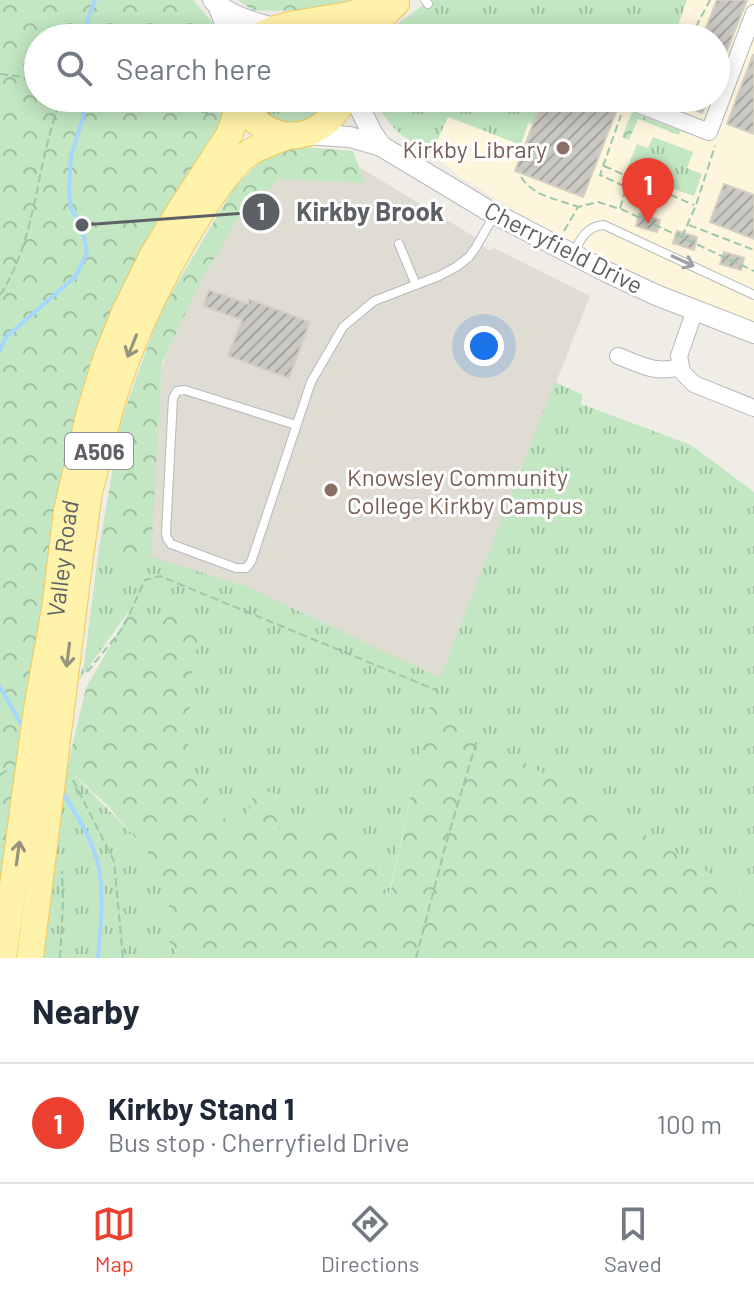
<!DOCTYPE html>
<html lang="en">
<head>
<meta charset="utf-8">
<style>
  body { margin:0; font-family:Barlow,sans-serif; background:#f6f6f7; color:#1f2937 }
  .you { position:absolute; left:484px; top:346px; width:28px; height:28px; margin:-20px; border:6px solid #fff; border-radius:50%; background:#1a73e8; box-shadow:0 0 0 12px #1a73e833 }
  .badge { display:grid; place-items:center; width:52px; height:52px; border-radius:50%; background:#eb4030; color:#fff; font-size:26px; font-weight:700 }
  .pin { position:absolute; translate:-50% -66px; filter:drop-shadow(0 2px 4px #0008) }
  .pin::after { content:''; position:absolute; top:42px; width:28px; height:24px; background:inherit; clip-path:polygon(0 0,100% 0,50% 100%) }
  .list { margin:0; padding:0; list-style:none }
  h2 { display:flex; justify-content:space-between; align-items:center; height:104px; margin:0; padding:0 32px; font-size:34px }
  h2 small { font-size:26px; font-weight:400; color:#747a83 }
  .list li { display:grid; grid-template-columns:52px 1fr auto; gap:24px; align-items:center; box-sizing:border-box; height:120px; padding:0 32px; border-top:2px solid #e0e1e3 }
  .list b { display:block; font-size:30px; white-space:nowrap }
  .list p { margin:0; font-size:26px; white-space:nowrap; color:#747a83 }
  .list em { font-size:26px; font-style:normal; color:#747a83 }
  .icon { flex:none; width:44px; height:44px; fill:none; stroke:currentColor; stroke-width:2; stroke-linecap:round; stroke-linejoin:round }
  .map { position:relative; flex:none; width:754px; height:958px; overflow:hidden }
  .search { position:absolute; background:#fff; box-shadow:0 4px 20px #0003; left:24px; right:24px; top:24px; height:88px; display:flex; align-items:center; gap:20px; box-sizing:border-box; padding:0 28px; border-radius:44px; color:#747a83; font-size:30px }
  .sheet { height:224px; background:#fff }
  nav { display:flex; justify-content:space-around; align-items:center; box-sizing:border-box; height:112px; border-top:2px solid #e0e1e3; background:#fff; font-size:22px; color:#747a83 }
  nav a { display:grid; justify-items:center; gap:4px }
  nav .on { color:#eb4030 }
  .map>svg:first-child { display:block }
</style>
</head>
<body>
<div class="map">
<svg width="754" height="958" viewBox="0 0 754 958">
  <defs>
    <pattern id="grass-tufts" width="24" height="20" patternUnits="userSpaceOnUse" patternTransform="scale(2)"><rect width="24" height="20" fill="#c2e7c2"/><path d="M3 7l-1-3M5 7V3M7 7l1-3M15 17l-1-3M17 17v-4M19 17l1-3" fill="none" stroke="#a1bfa1"/></pattern>
    <pattern id="forest-crowns" width="20" height="18" patternUnits="userSpaceOnUse" patternTransform="scale(2)"><rect width="20" height="18" fill="#c2e7c2"/><path d="M2 6a3 3 0 1 1 6 0M12 15a3 3 0 1 1 6 0" fill="none" stroke="#a1bfa1"/></pattern>
    <pattern id="building-hatch" width="6" height="6" patternUnits="userSpaceOnUse" patternTransform="scale(2)"><rect width="6" height="6" fill="#cac8c2"/><path d="M-1 1l2-2M0 6l6-6M5 7l2-2" fill="none" stroke="#a7a6a1"/></pattern>
  </defs>
  <rect width="100%" height="100%" fill="#efede5"/>
  <path fill="#fef6dc" d="M 687,0 L 754,0 L 754,324 L 624,270 L 562,239 L 462,178 L 431,154 L 447,117 L 533,124 L 542,98 L 716,98 L 716,38 L 676,38 L 680,27 L 678,25 Z"/>
  <path fill="#dfdcd3" d="M 354,164 L 475,237 L 476,242 L 489,250 L 494,248 L 590,296 L 440,679 L 145,570 L 150,402 L 177,325 L 201,272 L 266,174 Z"/>
  <path fill="url(#grass-tufts)" d="M 430,0 L 687,0 L 678,25 L 680,26 L 676,38 L 653,38 L 644,34 L 642,38 L 615,38 L 588,28 L 584,38 L 379,38 L 423,5 L 425,6 L 431,2 Z
    M 252,98 L 333,98 L 315,119 L 287,124 L 262,112 Z
    M 375,98 L 542,98 L 543,99 L 533,124 L 528,123 L 521,145 L 448,117 L 431,154 C 407,140 385,126 375,98 Z
    M 653,137 L 693,152 L 687,168 L 702,174 L 694,196 L 670,188 L 671,183 L 660,179 L 658,183 L 653,181 L 654,177 L 643,173 L 641,177 L 626,171 L 637,144 L 648,148 Z
    M 555,382 L 583,395 L 581,404 L 691,445 L 754,492 L 754,900 L 430,707 L 388,899 L 242,839 L 187,772 L 191,683 L 200,625 L 150,631 L 134,604 L 78,682 L 84,665 L 98,554 L 148,556 L 246,586 L 440,678 Z
    M 67,768 L 161,863 L 170,913 L 168,940 L 180,958 L 40,958 Z"/>
  <path fill="url(#forest-crowns)" d="M 0,0 L 193,0 L 212,22 L 217,38 L 38,38 L 38,98 L 224,98 L 225,113 L 220,132 L 104,343 L 0,905 Z
    M 238,0 L 363,0 L 313,9 L 277,11 L 252,10 Z
    M 632,112 L 681,131 L 679,135 L 638,119 L 629,140 L 622,137 Z
    M 277,145 L 353,151 L 365,183 L 279,179 L 236,221 L 200,283 L 162,363 L 151,555 L 125,558 L 98,554 L 121,421 L 160,312 L 234,188 Z
    M 134,604 L 150,631 L 173,613 L 200,625 L 191,683 L 187,772 L 242,839 L 254,791 L 275,793 L 279,829 L 312,820 L 346,839 L 377,870 L 389,898 L 430,706 L 754,900 L 754,958 L 180,958 L 168,940 L 170,913 L 160,863 L 134,836 L 108,806 L 67,768 L 86,688 Z"/>
  <g fill="none" stroke-linecap="round" stroke-linejoin="round">
    <path stroke="#a6d8ff" stroke-width="4" d="M 86,38 L 87,21 L 95,0
      M 0,350 L 6,337 L 75,277 L 87,253 L 82,225 L 71,209 L 69,187 L 71,156 L 84,114 L 85,98
      M 0,687 L 23,727
      M 61,789 C 77,816 96,844 100,875 C 104,902 100,931 98,958"/>
  </g>
  <path fill="url(#building-hatch)" stroke="#d4cfc3" stroke-width="2" d="M 717,0 L 747,0 L 717,76 L 716,38 L 702,38 Z
    M 753,55 L 754,55 L 754,134 L 727,124 Z
    M 543,98 L 578,98 L 616,112 L 583,197 L 515,171 Z
    M 666,98 L 708,98 L 702,113 Z
    M 724,184 L 754,195 L 754,239 L 710,222 Z
    M 639,214 L 660,220 L 657,232 L 636,226 Z
    M 677,231 L 697,237 L 694,250 L 673,243 Z
    M 724,252 L 744,258 L 741,270 L 720,264 Z
    M 209,290 L 248,304 L 249,299 L 310,322 L 289,378 L 228,356 L 242,320 L 203,306 Z"/>
  <g fill="none" stroke-linecap="round" stroke-linejoin="round">
    <g stroke="#b6b8bc" stroke-width="10">
      <path id="service" d="M 425,0 L 428,4
        M 399,244 L 416,285
        M 573,254 C 580,240 586,226 604,225 L 754,295
        M 296,425 L 185,390 L 177,391 L 173,398 L 166,533 L 167,538 L 171,544 L 236,568 L 246,568 L 251,562 L 311,382 L 343,327 L 374,301 L 439,276 L 456,267 L 469,257 L 476,247 L 495,214"/>
    </g>
    <g stroke="#b6b8bc" stroke-width="18">
      <path id="minor" d="M 630,101 L 709,132 L 754,13
        M 695,310 L 679,356 L 682,372 L 694,384 L 754,408
        M 618,356 C 642,365 654,374 680,367"/>
    </g>
    <g stroke="#b6b8bc" stroke-width="22">
      <path id="tertiary" d="M 213,0 C 228,16 253,22 273,28
        M 218,5 L 231,38
        M 355,98 L 372,133 L 381,146
        M 306,134 L 350,137 L 381,146 L 489,211 L 607,272 L 656,295 L 754,333"/>
    </g>
    <g stroke="#f3c95b" stroke-width="28">
      <g id="primary">
        <path d="M 289,25 L 349,15 L 395,0"/>
        <path d="M 256,38 C 281,23 302,21 327,38"/>
        <path d="M 360,38 L 396,3"/>
        <path d="M 239,98 C 263,148 320,148 344,98"/>
        <path d="M 104,432 C 122,357 156,285 196,220 C 210,198 225,174 244,157 C 257,146 273,142 288,136"/>
        <path id="s1" d="M 3,958 L 37,709 L 55,609 L 67,511 L 90,412 L 106,359 L 124,314 L 153,255 L 179,212 L 229,135 L 234,122 L 239,99"/>
        <path d="M 30,958 L 78,572 L 89,492 L 95,470"/>
      </g>
    </g>
    <path stroke="#9bc8a8" stroke-width="2" stroke-dasharray="8 4" stroke-linecap="butt" d="M 690,38 L 710,0
      M 0,74 L 38,79
      M 24,78 L 38,88
      M 154,98 L 214,115
      M 604,166 L 694,205
      M 521,177 C 534,197 558,199 578,207
      M 621,209 L 754,271
      M 689,225 L 754,250
      M 564,231 L 578,207 L 598,202 L 620,209 L 626,187 L 600,175 L 621,115
      M 682,237 L 696,205 L 715,146
      M 0,295 C 39,235 35,162 62,98
      M 87,672 L 123,628 L 145,580 L 160,576 L 436,690
      M 0,775 L 9,769
      M 73,780 L 114,861 L 123,958
      M 60,958 L 63,903 L 62,871
      M 416,958 L 447,840 L 477,740"/>
    <use href="#service" stroke="#fff" stroke-width="8"/>
    <use href="#minor" stroke="#fff" stroke-width="16"/>
    <use href="#tertiary" stroke="#fff" stroke-width="20"/>
    <use href="#primary" stroke="#fff2ab" stroke-width="26"/>
  </g>
  <defs><path id="oneway-shaft" d="M-6 0H5M1.5-3L5.5 0L1.5 3" fill="none" stroke-width="1.6" stroke-linecap="round" stroke-linejoin="round" transform="scale(2)"/></defs>
  <use stroke="#9ea0a3" href="#oneway-shaft" transform="translate(683 261) rotate(25)"/>
  <g stroke="#96947e">
    <use href="#oneway-shaft" transform="translate(132 346) rotate(112)"/>
    <use href="#oneway-shaft" transform="translate(68 655) rotate(97)"/>
    <use href="#oneway-shaft" transform="translate(18 853) rotate(-82)"/>
  </g>
  <g fill="#8d6e63" stroke="#fff" stroke-width="3">
    <circle cx="563" cy="148" r="8"/>
    <circle cx="331" cy="490" r="8"/>
  </g>
  <g text-anchor="middle" dominant-baseline="central" stroke-width="6" stroke-linejoin="round" paint-order="stroke">
    <rect fill="#fff" stroke="#8e9094" stroke-width="2" x="65" y="433" width="68" height="36" rx="6"/>
    <g font-size="22" font-weight="bold" fill="#5d6166">
      <text x="99" y="451">A506</text>
    </g>
    <g font-size="24" fill="#785e54" stroke="#fff" text-anchor="end">
      <text x="547" y="148">Kirkby Library</text>
      <text x="347" y="476" text-anchor="start">Knowsley Community<tspan x="347" dy="28">College Kirkby Campus</tspan></text>
    </g>
    <g font-size="24" fill="#5d6166" stroke="#fff">
      <text transform="translate(564 247) rotate(27)">Cherryfield Drive</text>
      <text stroke="none"><textPath href="#s1" startOffset="404">Valley Road</textPath></text>
    </g>
  </g>
  <path fill="none" stroke="#5d6166" stroke-width="3" d="M82 225L261 212"/>
  <g fill="#5d6166" stroke="#fff" stroke-width="3">
    <circle cx="82" cy="225" r="8"/>
    <circle cx="261" cy="212" r="20"/>
  </g>
  <g font-size="24" text-anchor="middle" font-weight="bold" fill="#fff">
    <text x="261" y="220">1</text>
  </g>
  <g font-size="26" text-anchor="middle" font-weight="bold" fill="#5d6166" stroke="#fff" stroke-width="6" stroke-linejoin="round" paint-order="stroke">
    <text x="370" y="221">Kirkby Brook</text>
  </g>
</svg>
<div class="you"></div>
<div class="pin badge" style="left:648px;top:224px">1</div>
<div class="search"><svg class="icon" aria-label="search" viewBox="0 0 24 24"><circle cx="10" cy="10" r="6"/><path d="M15 15l6 6"/></svg>Search here</div>
</div>
<section class="sheet">
<h2>Nearby<small></small></h2>
<ul class="list">
<li><span class="badge">1</span><div><b>Kirkby Stand 1</b><p>Bus stop · Cherryfield Drive</p></div><em>100 m</em></li>
</ul>
</section>
<nav>
<a class="on"><svg class="icon" aria-label="map" viewBox="0 0 24 24"><path d="M3 6l6-2 6 2 6-2v14l-6 2-6-2-6 2zM9 4v14M15 6v14"/></svg>Map</a>
<a><svg class="icon" aria-label="directions" viewBox="0 0 24 24"><path d="M12 3l9 9-9 9-9-9zM9 14v-3h6M13 9l2 2-2 2"/></svg>Directions</a>
<a><svg class="icon" aria-label="saved" viewBox="0 0 24 24"><path d="M7 4h10v16l-5-4-5 4z"/></svg>Saved</a>
</nav>
</body>
</html>
